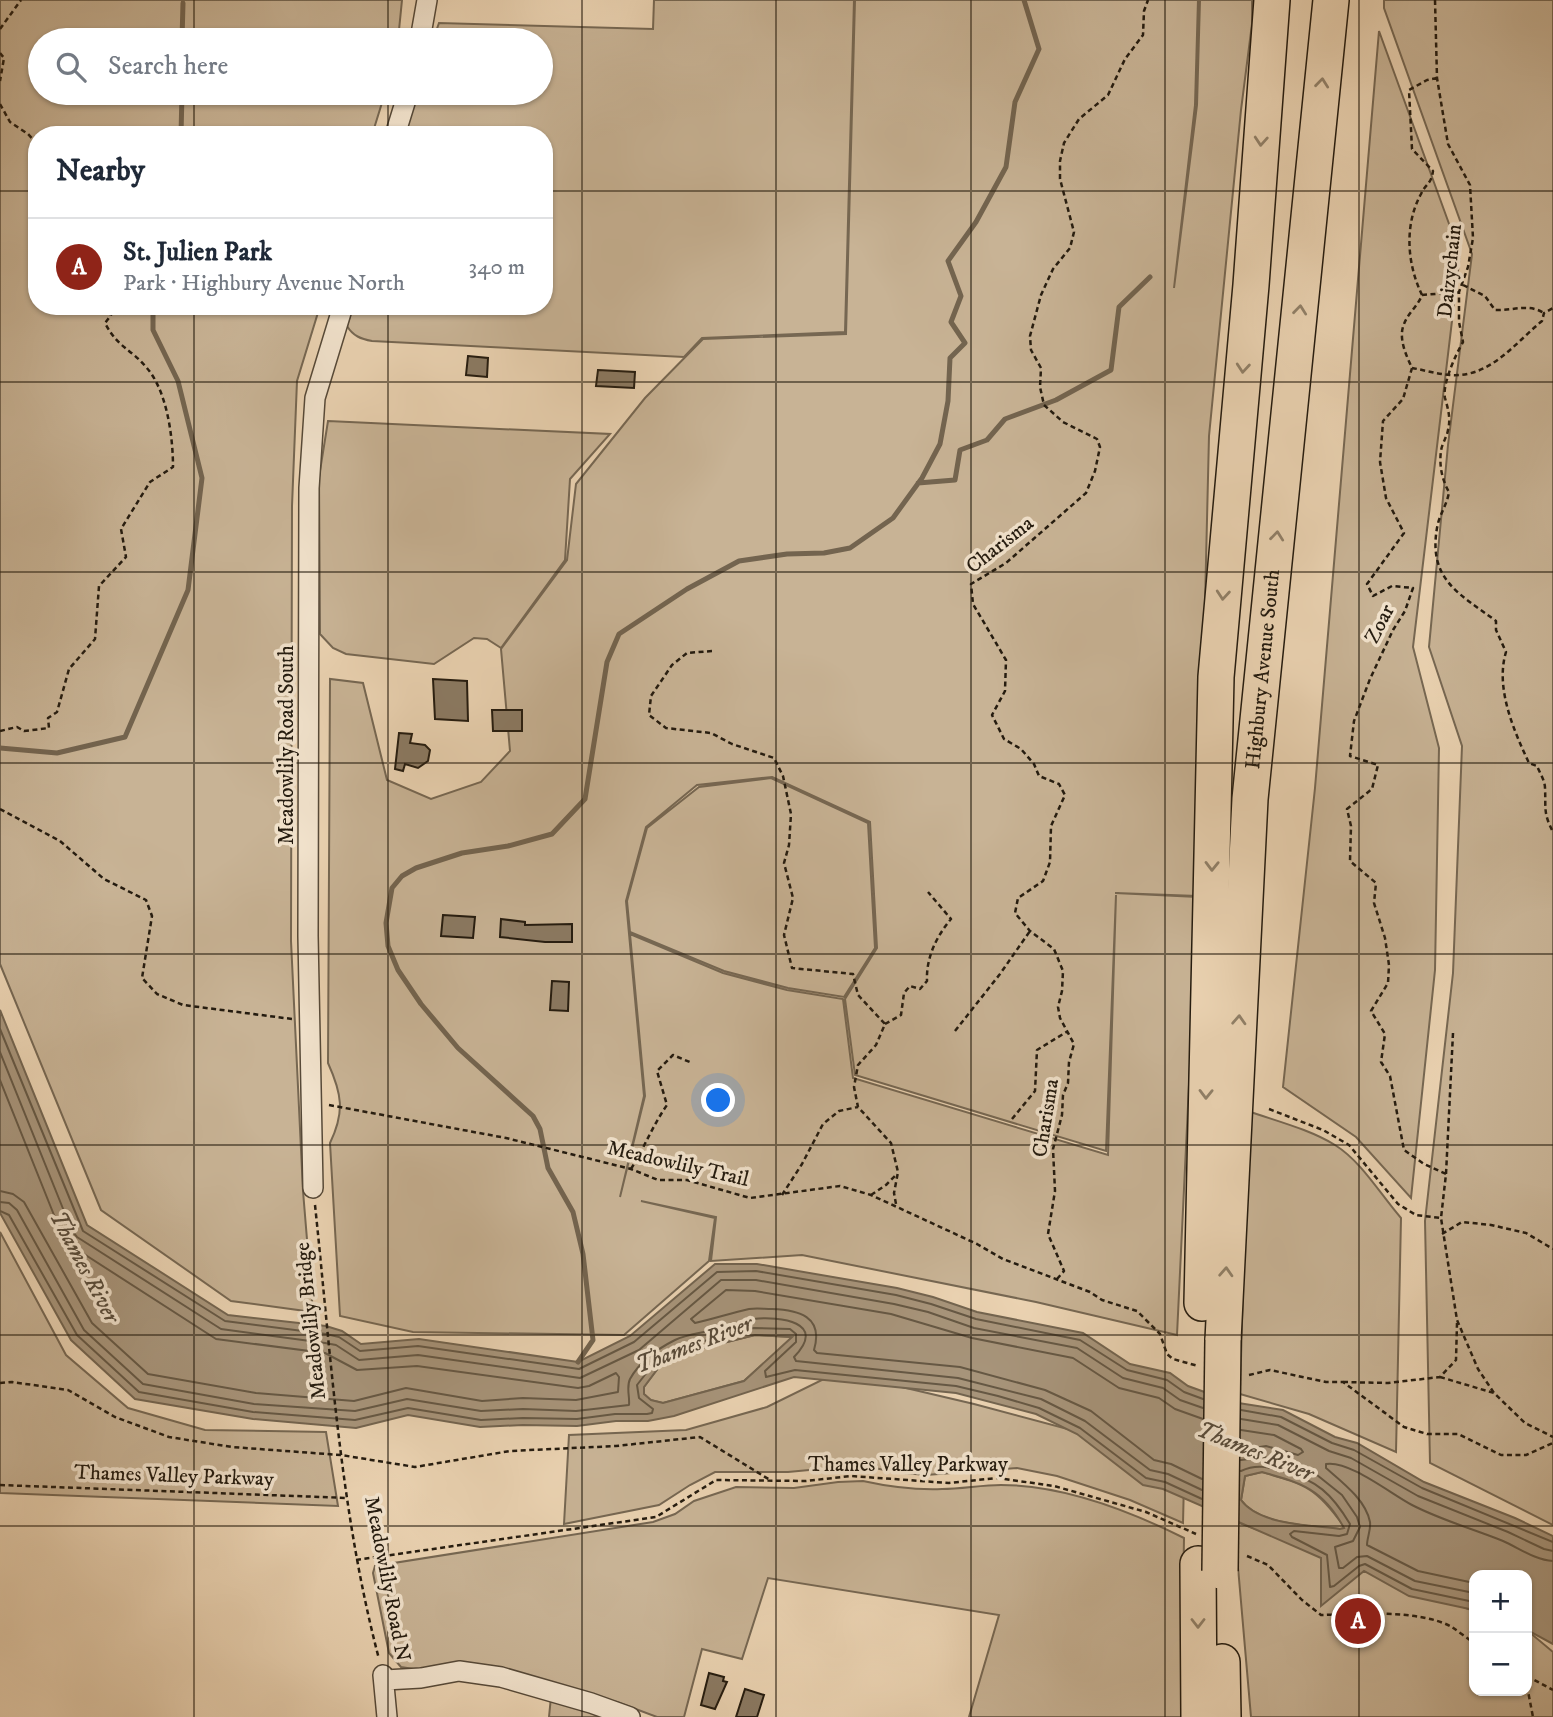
<!DOCTYPE html>
<html lang="en">
<head>
<meta charset="utf-8">
<style>
  body { margin:0; font-family:"IM FELL DW Pica",serif; background:#f6f6f7; color:#1f2937 }
  .controls { position:absolute; right:21px; bottom:21px; display:grid; overflow:hidden; border-radius:14px; box-shadow:0 2px 5px #0004 }
  .controls button { width:63px; height:63px; display:grid; place-items:center; padding:0; border:0; border-bottom:2px solid #e0e1e3; background:#fff; color:#1f2937; font:35px sans-serif }
  .you { position:absolute; left:719px; top:1101px; width:24px; height:24px; margin:-18px; border:5px solid #fff; border-radius:50%; background:#1a73e8; box-shadow:0 0 0 10px #1a73e833 }
  .badge { display:grid; place-items:center; width:46px; height:46px; border-radius:50%; background:#8f2418; color:#fff; font-size:23px; font-weight:700 }
  .pin { position:absolute; translate:-50% -50%; border:4px solid #fff; box-shadow:0 2px 7px #0006 }
  .list { margin:0; padding:0; list-style:none }
  h2 { display:flex; justify-content:space-between; align-items:center; height:91px; margin:0; padding:0 28px; font-size:30px }
  h2 small { font-size:23px; font-weight:400; color:#747a83 }
  .list li { display:grid; grid-template-columns:46px 1fr auto; gap:21px; align-items:center; box-sizing:border-box; height:98px; padding:0 28px; border-top:2px solid #e0e1e3 }
  .list b { display:block; font-size:26px; white-space:nowrap }
  .list p { margin:0; font-size:23px; white-space:nowrap; color:#747a83 }
  .list em { font-size:23px; font-style:normal; color:#747a83 }
  .icon { flex:none; width:38px; height:38px; fill:none; stroke:currentColor; stroke-width:2; stroke-linecap:round; stroke-linejoin:round }
  .map { position:relative; flex:none; width:1553px; height:1717px; overflow:hidden }
  .search { position:absolute; background:#fff; box-shadow:0 2px 5px #0004; left:28px; top:28px; width:525px; height:77px; display:flex; align-items:center; gap:18px; box-sizing:border-box; padding:0 24px; border-radius:38px; color:#747a83; font-size:26px }
  .panel { position:absolute; background:#fff; box-shadow:0 2px 5px #0004; left:28px; top:126px; width:525px; height:189px; border-radius:28px }
  .map>svg:first-child { display:block }
</style>
</head>
<body>
<div class="map">
<svg width="1553" height="1717" viewBox="0 0 1553 1717">
  <rect width="100%" height="100%" fill="#ead2b1"/>
  <filter id="stains"><feTurbulence type="fractalNoise" baseFrequency=".00286" numOctaves="4"/><feColorMatrix values="0 0 0 0 .2 0 0 0 0 .09 0 0 0 0 .02 0 0 0 .5 -.17"/></filter>
  <radialGradient id="worn" r=".72"><stop offset=".6" stop-color="#630" stop-opacity="0"/><stop offset="1" stop-color="#630" stop-opacity=".3"/></radialGradient>
  <path fill="#c8b395" stroke="#766752" stroke-width="2" fill-rule="evenodd" d="M 0,0 L 402,0 L 398,40 L 40,40 L 40,93 L 385,93 L 372,135 L 37,135 L 37,306 L 320,306 L 297,381 L 292,506 L 291,941 L 303,1191 L 313,1312 L 231,1301 L 101,1210 L 0,964 Z
    M 654,0 L 854,0 L 845,332 L 702,338 L 684,357 L 372,341 C 361,339 353,336 347,326 L 353,306 L 544,306 L 544,135 L 405,135 L 417,93 L 541,93 L 541,40 L 433,40 L 439,23 L 653,29 Z
    M 855,0 L 1198,0 L 1195,105 L 1174,288 L 1197,105 L 1200,0 L 1252,0 L 1252,24 L 1241,110 L 1209,436 L 1198,896 L 1115,893 L 1198,897 L 1177,1335 L 1036,1302 L 802,1255 L 711,1261 L 716,1217 L 641,1201 L 715,1218 L 709,1261 L 624,1335 L 413,1332 L 340,1316 L 330,1143 C 345,1112 342,1094 328,1063 L 330,679 L 363,683 L 387,780 L 431,799 L 481,782 L 510,751 L 501,649 L 567,560 L 576,484 L 645,398 L 703,339 L 846,334 ZM 772,777 L 870,822 L 877,948 L 845,999 L 855,1075 L 1106,1151 L 1116,895 L 1108,1155 L 853,1078 L 843,999 L 787,990 L 723,973 L 630,934 L 645,1096 L 620,1197 L 644,1096 L 626,901 L 646,827 L 697,785 Z
    M 1384,0 L 1553,0 L 1553,1525 L 1430,1463 L 1425,1221 L 1453,973 L 1462,746 L 1429,647 L 1448,445 L 1472,254 L 1384,8 Z
    M 1379,31 L 1460,254 L 1413,647 L 1439,748 L 1435,970 L 1411,1198 L 1356,1137 L 1283,1087 L 1315,788 Z
    M 328,421 L 610,434 L 570,479 L 565,560 L 501,648 L 487,639 L 474,638 L 434,664 L 346,654 L 333,648 L 320,634 L 319,477 Z
    M 771,778 L 868,823 L 875,948 L 844,997 L 788,988 L 724,971 L 630,932 L 627,901 L 647,828 L 699,787 Z
    M 1248,1111 C 1276,1121 1309,1129 1335,1145 C 1362,1162 1380,1194 1401,1218 L 1396,1452 L 1309,1414 L 1240,1394 Z
    M 0,1232 L 66,1355 L 128,1408 L 205,1430 L 326,1432 L 338,1506 L 0,1493 Z
    M 755,1335 L 793,1337 L 744,1381 L 663,1403 L 650,1400 L 644,1394 L 644,1387 L 659,1367 L 683,1353 Z
    M 838,1372 L 974,1404 L 1105,1439 L 1184,1480 L 1183,1523 L 1130,1500 L 1057,1476 L 1017,1468 L 926,1475 L 893,1472 L 862,1465 L 788,1472 L 715,1472 L 690,1485 L 659,1505 L 564,1524 L 569,1435 L 686,1430 L 767,1407 Z
    M 1262,1472 C 1307,1485 1317,1488 1345,1528 L 1340,1529 C 1310,1526 1259,1525 1241,1500 L 1245,1476 Z
    M 863,1481 C 890,1487 915,1490 942,1489 C 962,1489 981,1485 1001,1485 C 1062,1485 1130,1511 1184,1538 L 1181,1717 L 969,1717 L 999,1615 L 768,1578 L 742,1659 L 702,1649 L 684,1717 L 657,1717 L 617,1702 L 401,1667 L 389,1653 L 373,1573 L 375,1566 L 653,1522 L 675,1514 L 694,1501 L 736,1487 L 794,1488 L 838,1482 Z
    M 1234,1521 L 1474,1611 L 1474,1691 L 1527,1691 L 1528,1631 L 1553,1652 L 1553,1717 L 1251,1717 Z
    M 551,1697 L 605,1717 L 549,1717 Z"/>
  <path fill="#a7947a" stroke="#73644f" stroke-width="2" fill-rule="evenodd" d="M 0,1010 L 87,1225 L 228,1315 L 326,1326 L 342,1331 L 361,1344 L 419,1339 L 578,1362 L 630,1336 L 715,1264 L 757,1264 L 897,1288 L 933,1297 L 977,1312 L 1083,1333 L 1130,1364 L 1170,1373 L 1188,1386 L 1232,1402 L 1283,1410 L 1335,1437 L 1357,1443 L 1424,1482 L 1515,1518 L 1553,1536 L 1553,1644 L 1527,1630 L 1527,1575 L 1474,1575 L 1474,1610 L 1409,1596 L 1364,1571 L 1321,1606 L 1321,1558 L 1163,1489 L 1143,1485 L 1077,1434 L 1036,1414 L 956,1393 L 794,1377 L 674,1416 L 648,1421 L 616,1421 L 577,1426 L 523,1425 L 480,1427 L 408,1415 L 356,1428 L 253,1419 L 135,1399 L 71,1340 L 0,1213 ZM 755,1335 L 792,1337 L 744,1381 L 663,1403 L 651,1400 L 644,1394 L 644,1387 L 659,1367 L 683,1353 ZM 1262,1472 C 1302,1483 1323,1489 1344,1528 L 1340,1529 C 1310,1525 1259,1525 1241,1500 L 1245,1476 Z"/>
  <g fill="none" stroke-linecap="round" stroke-linejoin="round">
    <path stroke="#665844" stroke-width="2" d="M 0,1029 L 83,1231 L 225,1321 L 326,1334 L 339,1337 L 360,1351 L 418,1346 L 579,1369 L 634,1342 L 717,1272 L 756,1271 L 896,1295 L 931,1304 L 976,1319 L 1080,1340 L 1127,1370 L 1167,1380 L 1184,1392 L 1203,1399
      M 0,1052 L 72,1231 L 77,1237 L 221,1329 L 325,1343 L 336,1345 L 359,1360 L 418,1355 L 580,1378 L 639,1350 L 721,1280 L 756,1280 L 894,1304 L 928,1312 L 974,1328 L 1077,1348 L 1123,1378 L 1163,1388 L 1180,1400 L 1203,1408
      M 0,1080 L 62,1235 L 70,1245 L 216,1339 L 325,1353 L 357,1370 L 417,1366 L 578,1388 L 589,1386 L 616,1373 L 619,1377 L 618,1392 L 576,1400 L 523,1398 L 482,1401 L 406,1388 L 354,1401 L 256,1393 L 148,1374 L 92,1323 L 24,1202 L 13,1194 L 0,1191
      M 0,1202 L 9,1203 L 17,1210 L 84,1330 L 143,1384 L 254,1404 L 355,1411 L 407,1399 L 481,1411 L 523,1409 L 576,1411 L 629,1405 C 630,1397 626,1387 630,1379 C 640,1361 657,1349 675,1340 C 687,1334 703,1333 716,1329 C 728,1326 741,1321 753,1319 C 780,1316 828,1322 794,1357 L 796,1361 L 958,1378 L 1041,1399 L 1085,1421 L 1150,1470 L 1168,1474 L 1202,1490
      M 0,1211 L 9,1215 L 77,1335 L 139,1392 L 253,1412 L 355,1420 L 408,1408 L 481,1420 L 523,1418 L 577,1419 L 615,1414 L 647,1414 L 652,1413 L 653,1409 L 639,1398 L 637,1385 L 655,1362 L 681,1347 L 754,1328 L 790,1329 L 796,1334 L 796,1342 L 765,1371 L 766,1377 L 795,1370 L 956,1386 L 998,1396 L 1039,1408 L 1080,1428 L 1146,1478 L 1165,1482 L 1202,1499
      M 1241,1410 L 1281,1417 L 1332,1443 L 1354,1450 L 1422,1488 L 1553,1542
      M 1241,1419 L 1278,1425 L 1329,1451 L 1351,1458 L 1418,1496 L 1508,1532 L 1544,1549 L 1553,1551
      M 1241,1450 L 1266,1446 L 1298,1455 L 1303,1452 L 1301,1449 L 1274,1435 L 1241,1430
      M 1241,1460 L 1264,1457 L 1312,1471 L 1342,1495 L 1357,1517 L 1360,1527 L 1353,1541 L 1335,1547 L 1339,1568 L 1343,1568 L 1357,1557 L 1367,1556 L 1415,1581 L 1474,1593
      M 1241,1471 C 1256,1464 1268,1467 1283,1471 C 1317,1480 1332,1494 1350,1524 L 1347,1534 L 1339,1536 L 1294,1531 L 1290,1534 L 1292,1537 L 1327,1555 L 1330,1587 L 1334,1586 L 1359,1566 L 1365,1564 L 1412,1589 L 1474,1602
      M 1202,1479 L 1171,1464 L 1154,1460 L 1091,1411 L 1045,1390 L 960,1367 L 817,1353 L 814,1350 C 824,1316 798,1310 772,1309 C 764,1309 757,1308 749,1309 C 731,1313 713,1319 695,1323 L 691,1319 L 726,1290 L 755,1291 L 891,1314 L 972,1338 L 1073,1358 L 1119,1388 L 1159,1398 L 1175,1409 L 1203,1419
      M 1474,1583 L 1418,1571 L 1367,1545 C 1367,1538 1371,1530 1370,1522 C 1366,1500 1342,1482 1326,1468 L 1326,1464 C 1349,1460 1391,1494 1412,1505 C 1441,1520 1473,1529 1503,1541 C 1519,1548 1535,1560 1553,1561"/>
    <path stroke="#73644f" stroke-width="5" d="M 182,40 L 183,3
      M 181,135 L 182,93
      M 918,483 L 955,480 L 960,450 L 987,440 L 1005,419 L 1056,400 L 1111,370 L 1119,307 L 1150,277
      M 0,748 L 57,753 L 125,737 L 188,590 L 202,478 L 178,381 L 153,330 L 153,306
      M 578,1362 L 593,1340 L 583,1254 L 573,1212 L 548,1168 L 540,1129 L 533,1116 L 458,1048 L 421,1004 L 398,970 L 388,946 L 386,923 L 392,888 L 402,876 L 416,868 L 462,853 L 508,846 L 552,834 L 585,799 L 607,662 L 619,634 L 687,589 L 739,561 L 787,554 L 824,553 L 850,548 L 893,518 L 922,478 L 940,444 L 948,401 L 950,358 L 965,343 L 951,322 L 961,296 L 948,261 L 976,222 L 1006,167 L 1015,102 L 1039,49 L 1024,0"/>
  </g>
  <path fill="#8b7a63" stroke="#241b0f" stroke-width="2" d="M 468,356 L 488,358 L 487,377 L 466,375 Z
    M 598,370 L 635,372 L 634,388 L 596,386 Z
    M 433,679 L 467,681 L 468,721 L 435,719 Z
    M 492,710 L 522,710 L 522,731 L 493,731 Z
    M 399,733 L 412,734 L 410,743 L 425,745 L 430,750 L 428,761 L 418,768 L 405,764 L 403,771 L 395,769 Z
    M 443,915 L 475,917 L 473,938 L 441,936 Z
    M 501,919 L 525,922 L 525,925 L 572,924 L 572,942 L 545,942 L 500,937 Z
    M 552,981 L 569,982 L 568,1011 L 550,1010 Z
    M 709,1673 L 724,1677 L 723,1681 L 727,1682 L 715,1709 L 701,1705 Z
    M 745,1689 L 764,1695 L 757,1717 L 736,1717 Z"/>
  <g fill="none" stroke-linecap="round" stroke-linejoin="round">
    <g stroke="#564938" stroke-width="22">
      <path id="street" d="M 420,40 L 427,0
        M 395,135 L 408,93
        M 313,1188 L 308,936 L 309,488 L 315,398 L 343,306
        M 383,1675 L 387,1717
        M 385,1680 L 421,1678 L 459,1671 L 501,1677 L 591,1703 L 630,1717"/>
    </g>
    <g stroke="#241b0f" stroke-width="38">
      <g id="highway">
        <path d="M 1202,1303 L 1216,677 L 1251,285 L 1272,0"/>
        <path id="s1" d="M 1223,1340 L 1250,799 L 1331,0"/>
        <path d="M 1198,1564 L 1199,1717"/>
        <path d="M 1222,1662 L 1223,1717"/>
      </g>
    </g>
    <path stroke="#241b0f" stroke-width="2.5" stroke-dasharray="5 3.5" stroke-linecap="butt" d="M 1435,0 L 1437,78 L 1448,144 L 1470,185 L 1473,238 L 1468,267 L 1459,292 L 1459,322 L 1463,342 C 1456,354 1442,384 1445,398 C 1448,409 1451,418 1448,430 C 1447,437 1442,443 1441,451 C 1439,465 1442,480 1449,492 C 1447,505 1439,515 1437,528 C 1428,580 1460,594 1496,621 L 1496,630 L 1506,652 C 1495,688 1514,731 1529,763 L 1537,766 C 1540,773 1545,781 1545,788 C 1546,808 1543,813 1553,832
      M 0,29 L 21,0
      M 0,53 L 4,58 L 0,81
      M 1437,78 L 1427,80 L 1409,90 L 1412,149 L 1433,171 C 1431,185 1426,183 1421,194 C 1404,225 1407,264 1422,295 C 1418,306 1408,313 1404,324 C 1398,338 1406,355 1412,368 L 1403,399 L 1383,421 L 1380,462 L 1386,498 L 1404,533 L 1367,584 L 1373,596 L 1392,586 L 1413,588 L 1405,611 L 1393,630 L 1370,679 L 1354,721 L 1350,756 L 1378,765 L 1372,789 L 1347,809 L 1351,826 L 1350,861 L 1376,883 L 1374,903 L 1385,938 L 1389,965 L 1388,983 L 1371,1011 L 1385,1034 L 1381,1062 L 1390,1076 L 1404,1150 L 1424,1164 L 1446,1174
      M 0,104 L 10,122 L 28,134 L 37,144
      M 1463,285 L 1485,296 L 1495,310 C 1513,311 1528,303 1544,313
      M 1422,295 L 1459,292
      M 1412,368 C 1424,370 1437,374 1450,375 C 1490,378 1514,344 1542,321 L 1544,313 L 1553,308
      M 712,651 L 687,653 L 672,665 L 651,696 L 649,715 L 666,728 L 711,733 L 732,744 L 774,758 L 783,776 L 791,814 L 789,845 L 784,863 L 793,898 L 784,935 L 792,968 L 853,974 L 858,995 L 885,1024 L 876,1045 L 858,1065 L 854,1087 L 858,1107 L 891,1143 L 898,1172 L 894,1193 L 896,1204
      M 0,731 L 17,727 L 24,731 L 49,728 L 48,718 L 57,712 L 69,669 L 95,639 L 99,586 L 126,557 L 121,529 L 150,482 L 173,467 C 173,437 167,390 146,367 C 130,348 118,348 105,323 L 111,315 L 103,306
      M 0,809 L 60,841 L 104,879 L 146,900 L 152,916 L 142,978 L 157,994 L 183,1005 L 292,1019
      M 885,1024 L 901,1015 L 904,993 L 910,986 L 920,989 L 927,981 C 926,958 936,937 951,919 L 928,892
      M 955,1031 L 1000,974 L 1030,931
      M 1453,1033 L 1446,1174 L 1441,1218 L 1457,1320 L 1478,1369 L 1494,1393 L 1525,1423 L 1553,1437
      M 329,1105 L 506,1138 L 631,1169 L 658,1180 L 687,1180 L 750,1198 L 840,1186 L 871,1195 L 977,1244 L 1003,1259 L 1090,1292 L 1102,1300 L 1137,1311 L 1160,1334 L 1167,1354 L 1173,1359 L 1198,1366
      M 1269,1109 L 1323,1130 L 1349,1145 L 1398,1204 L 1416,1215 L 1441,1218
      M 1012,1119 L 1035,1091 L 1037,1050 L 1068,1031
      M 631,1169 C 644,1148 653,1125 667,1105 L 657,1071 L 673,1055 L 692,1063
      M 782,1195 L 802,1164 L 823,1124 L 839,1111 L 858,1107
      M 871,1195 L 886,1185 L 896,1175
      M 315,1205 C 331,1356 340,1511 379,1659
      M 1442,1234 L 1462,1222 L 1491,1225 L 1526,1233 L 1553,1249
      M 1057,1279 L 1064,1271 L 1048,1234 L 1055,1191 L 1053,1149 L 1062,1115 L 1063,1095 L 1068,1083 L 1069,1062 L 1074,1044 L 1060,1018 L 1058,1007 L 1062,991 L 1063,971 L 1054,949 L 1030,931 L 1015,913 L 1018,898 L 1043,881 L 1050,862 L 1051,826 L 1065,795 L 1059,784 L 1039,776 L 1034,764 L 1021,749 L 1004,739 L 992,715 L 1005,691 L 1006,660 L 973,604 L 971,584 L 1006,563 L 1086,493 L 1095,471 L 1100,447 L 1097,439 L 1063,422 L 1044,405 L 1040,387 L 1041,368 L 1031,350 L 1030,336 L 1041,295 L 1053,269 L 1070,248 L 1074,232 L 1060,179 L 1060,161 L 1064,143 L 1079,119 L 1108,95 L 1125,59 L 1143,35 L 1144,11 L 1148,0
      M 1249,1375 L 1270,1370 L 1326,1382 L 1343,1382 L 1404,1427 L 1427,1434 L 1458,1434 L 1501,1455 L 1526,1455 L 1553,1443
      M 1440,1377 L 1494,1393
      M 1343,1382 L 1388,1383 L 1440,1377 L 1456,1360 L 1457,1323
      M 0,1383 L 12,1382 L 68,1390 L 115,1417 L 169,1437 L 232,1447 L 341,1455 L 415,1467 L 510,1451 L 616,1446 L 700,1437 L 770,1480
      M 0,1485 L 348,1498
      M 1247,1556 L 1268,1565 L 1302,1600 L 1321,1615 C 1358,1614 1419,1609 1452,1627 C 1459,1632 1467,1638 1474,1643
      M 356,1560 L 656,1517 L 716,1480 L 806,1481 L 851,1476 L 949,1483 L 997,1478 L 1054,1486 L 1146,1512 L 1196,1534
      M 1527,1676 L 1553,1690
      M 1527,1686 L 1533,1717"/>
    <use href="#street" stroke="#f1e2cc" stroke-width="19"/>
    <use href="#highway" stroke="#ead2b1" stroke-width="35"/>
    <g stroke="#241b0f" stroke-width="38" stroke-linecap="butt">
      <path id="highway-bridge" d="M 1220,1571 L 1223,1340"/>
    </g>
    <use href="#highway-bridge" stroke="#ead2b1" stroke-width="35"/>
  </g>
  <defs><path id="oneway-chevron" d="M-2-3.5L2.5 0L-2 3.5" fill="none" stroke-width="1.6" stroke-linecap="round" stroke-linejoin="round" transform="scale(1.75)"/></defs>
  <g stroke="#918068">
    <use href="#oneway-chevron" transform="translate(1322 83) rotate(-84)"/>
    <use href="#oneway-chevron" transform="translate(1261 141) rotate(94)"/>
    <use href="#oneway-chevron" transform="translate(1300 310) rotate(-84)"/>
    <use href="#oneway-chevron" transform="translate(1243 368) rotate(95)"/>
    <use href="#oneway-chevron" transform="translate(1277 536) rotate(-84)"/>
    <use href="#oneway-chevron" transform="translate(1223 595) rotate(95)"/>
    <use href="#oneway-chevron" transform="translate(1212 866) rotate(91)"/>
    <use href="#oneway-chevron" transform="translate(1239 1020) rotate(-87)"/>
    <use href="#oneway-chevron" transform="translate(1206 1094) rotate(91)"/>
    <use href="#oneway-chevron" transform="translate(1226 1272) rotate(-87)"/>
    <use href="#oneway-chevron" transform="translate(1198 1623) rotate(90)"/>
  </g>
  <path fill="none" stroke="#241b0f" stroke-width="2" stroke-opacity="0.55" d="M 194,0 L 194,40M 388,0 L 388,40M 582,0 L 582,1717M 776,0 L 776,1717M 971,0 L 971,1717M 1165,0 L 1165,1717M 1359,0 L 1359,1717M 194,93 L 194,135M 388,93 L 388,135M 0,191 L 37,191M 544,191 L 1553,191M 194,306 L 194,1717M 388,306 L 388,1717M 0,382 L 1553,382M 0,572 L 1553,572M 0,763 L 1553,763M 0,954 L 1553,954M 0,1145 L 1553,1145M 0,1335 L 1553,1335M 0,1526 L 1553,1526"/>
  <g text-anchor="middle" dominant-baseline="central" stroke-width="7" stroke-linejoin="round" paint-order="stroke">
    <g font-size="21" fill="#241b0f" stroke="#f1e2cc">
      <text transform="translate(1450 271) rotate(-84)">Daizychain</text>
      <text transform="translate(1000 545) rotate(-38)">Charisma</text>
      <text transform="translate(1380 624) rotate(-63)">Zoar</text>
      <text stroke="none"><textPath href="#s1" startOffset="672">Highbury Avenue South</textPath></text>
      <text transform="translate(287 745) rotate(-90)">Meadowlily Road South</text>
      <text transform="translate(1046 1118) rotate(-81)">Charisma</text>
      <text transform="translate(678 1164) rotate(13)">Meadowlily Trail</text>
      <text transform="translate(311 1321) rotate(-96)">Meadowlily Bridge</text>
      <text x="908" y="1465">Thames Valley Parkway</text>
      <text transform="translate(174 1476) rotate(2)">Thames Valley Parkway</text>
      <text transform="translate(387 1579) rotate(79)">Meadowlily Road N</text>
    </g>
    <g font-size="23" font-style="italic" fill="#584b3a" stroke="#f1e2cc">
      <text transform="translate(84 1267) rotate(62)">Thames River</text>
      <text transform="translate(694 1345) rotate(-21)">Thames River</text>
      <text transform="translate(1255 1452) rotate(22)">Thames River</text>
    </g>
  </g>
  <rect width="100%" height="100%" filter="url(#stains)"/>
  <rect width="100%" height="100%" fill="url(#worn)"/>
</svg>
<div class="controls">
<button>+</button>
<button>−</button>
</div>
<div class="you"></div>
<div class="pin badge" style="left:1358px;top:1621px">A</div>
<div class="search"><svg class="icon" aria-label="search" viewBox="0 0 24 24"><circle cx="10" cy="10" r="6"/><path d="M15 15l6 6"/></svg>Search here</div>
<section class="panel">
<h2>Nearby<small></small></h2>
<ul class="list">
<li><span class="badge">A</span><div><b>St. Julien Park</b><p>Park · Highbury Avenue North</p></div><em>340 m</em></li>
</ul>
</section>
</div>
</body>
</html>
